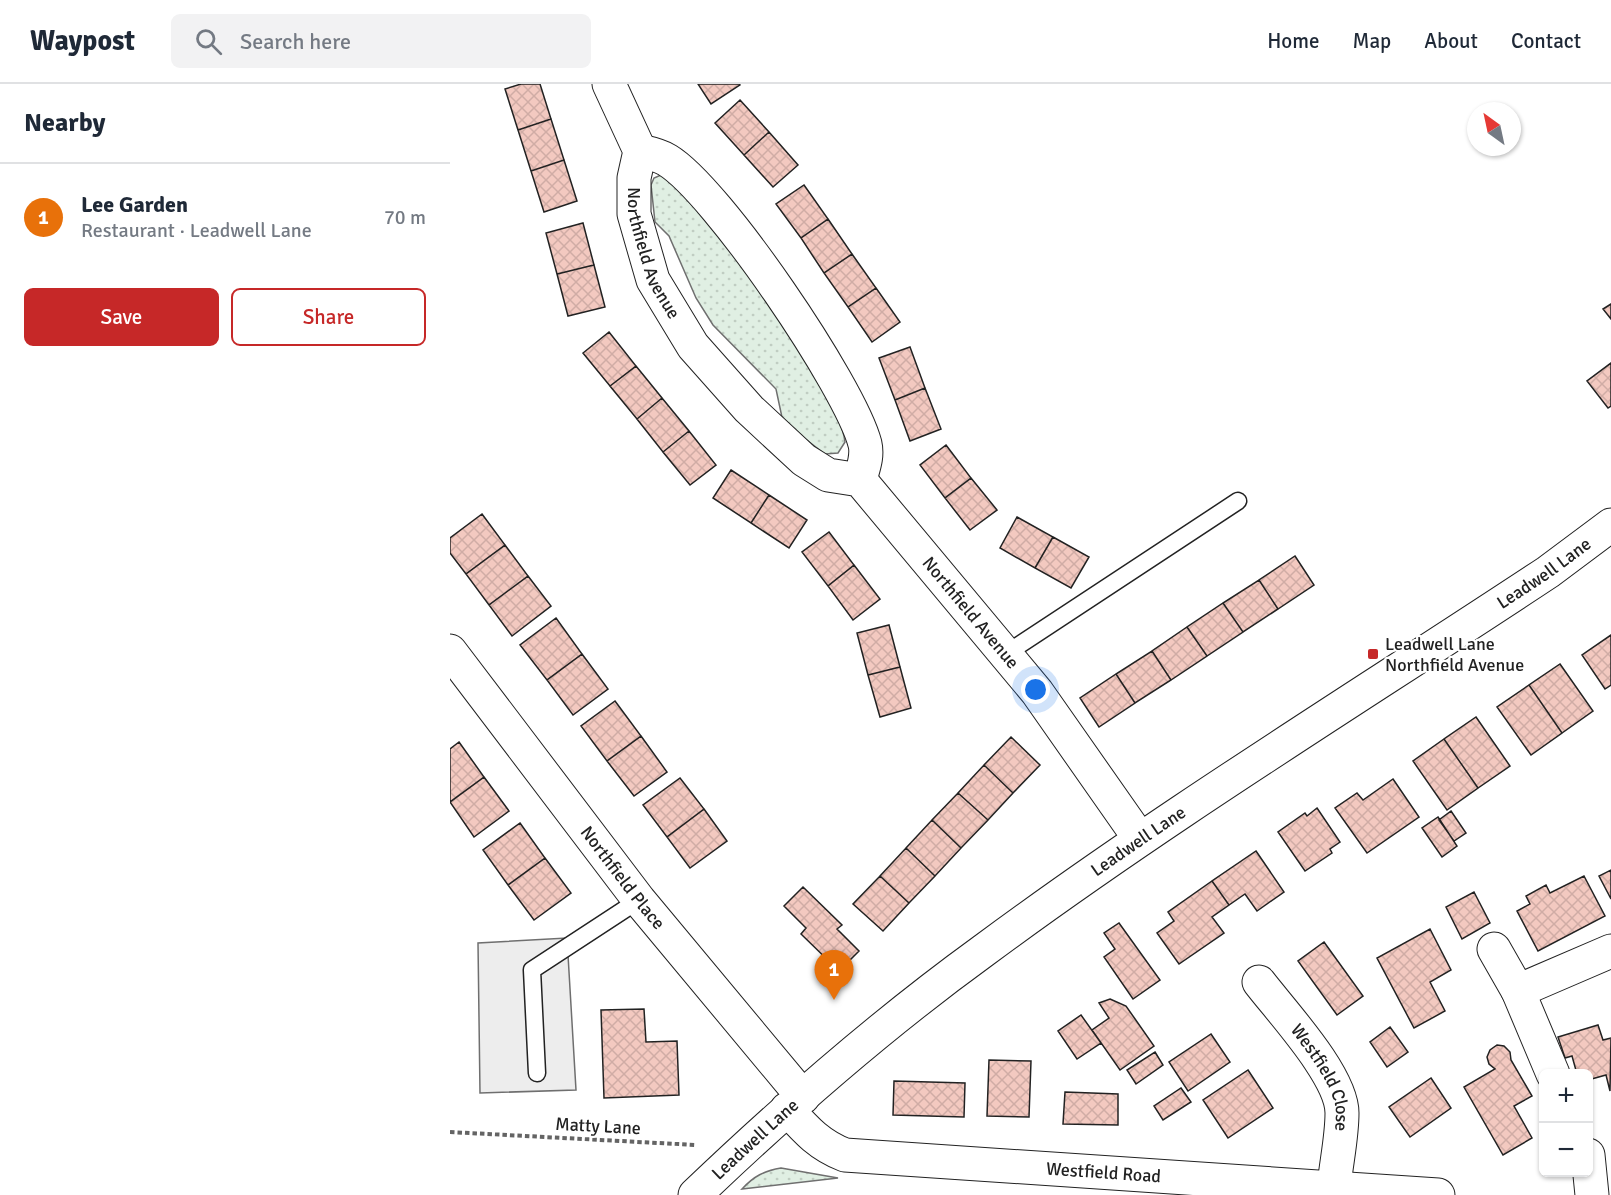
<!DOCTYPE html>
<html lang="en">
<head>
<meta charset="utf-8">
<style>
  body { margin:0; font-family:Signika,sans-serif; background:#f2f2f3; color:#1f2937 }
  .controls { position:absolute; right:18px; bottom:18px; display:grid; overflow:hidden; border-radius:9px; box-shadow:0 2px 4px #0004 }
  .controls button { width:54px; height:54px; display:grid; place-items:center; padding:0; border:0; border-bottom:2px solid #e0e1e3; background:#fff; color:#1f2937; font:30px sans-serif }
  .compass { position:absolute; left:1017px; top:18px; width:54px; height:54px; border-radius:50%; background:#fff; box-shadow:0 2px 4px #0004; rotate:327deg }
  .you { position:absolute; left:586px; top:606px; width:21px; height:21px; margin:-15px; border:4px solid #fff; border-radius:50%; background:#1a73e8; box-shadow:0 0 0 9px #1a73e833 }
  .badge { display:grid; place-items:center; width:39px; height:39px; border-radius:50%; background:#c62828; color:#fff; font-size:20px; font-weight:700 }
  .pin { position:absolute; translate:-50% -50px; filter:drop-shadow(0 2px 3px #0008) }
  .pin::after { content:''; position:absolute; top:32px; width:21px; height:18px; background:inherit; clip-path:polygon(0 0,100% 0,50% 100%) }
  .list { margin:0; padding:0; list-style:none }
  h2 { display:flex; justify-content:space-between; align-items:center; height:78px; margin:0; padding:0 24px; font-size:26px }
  h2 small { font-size:20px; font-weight:400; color:#747a83 }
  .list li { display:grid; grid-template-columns:39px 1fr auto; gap:18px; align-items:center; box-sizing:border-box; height:108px; padding:0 24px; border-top:2px solid #e0e1e3 }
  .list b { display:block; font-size:22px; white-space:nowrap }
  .list p { margin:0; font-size:20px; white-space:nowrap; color:#747a83 }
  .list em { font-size:20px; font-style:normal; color:#747a83 }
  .actions { display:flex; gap:12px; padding:18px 24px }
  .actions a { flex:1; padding:14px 0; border:2px solid #c62828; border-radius:9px; text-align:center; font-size:21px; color:#c62828 }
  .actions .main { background:#c62828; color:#fff }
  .icon { flex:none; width:33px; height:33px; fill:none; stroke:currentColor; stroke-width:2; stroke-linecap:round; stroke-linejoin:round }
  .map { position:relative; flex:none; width:1161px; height:1111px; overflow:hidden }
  header { display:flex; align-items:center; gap:36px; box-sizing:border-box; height:84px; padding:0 30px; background:#fff; border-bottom:2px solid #e0e1e3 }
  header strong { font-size:28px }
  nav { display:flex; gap:33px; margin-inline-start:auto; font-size:21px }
  .search { width:420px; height:54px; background:#f2f2f3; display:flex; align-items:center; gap:15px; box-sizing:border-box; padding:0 21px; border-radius:9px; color:#747a83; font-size:22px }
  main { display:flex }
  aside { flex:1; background:#fff }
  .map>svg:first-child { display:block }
</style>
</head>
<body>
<header>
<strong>Waypost</strong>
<div class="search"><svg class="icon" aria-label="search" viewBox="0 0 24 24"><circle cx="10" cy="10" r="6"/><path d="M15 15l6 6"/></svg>Search here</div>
<nav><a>Home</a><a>Map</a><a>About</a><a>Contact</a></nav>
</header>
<main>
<aside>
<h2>Nearby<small></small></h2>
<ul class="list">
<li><span class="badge" style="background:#e8710a">1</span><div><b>Lee Garden</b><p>Restaurant · Leadwell Lane</p></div><em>70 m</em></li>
</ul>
<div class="actions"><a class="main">Save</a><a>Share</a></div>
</aside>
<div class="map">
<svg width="1161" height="1111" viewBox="0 0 1161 1111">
  <defs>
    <pattern id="grass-dots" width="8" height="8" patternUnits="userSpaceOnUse" patternTransform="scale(1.5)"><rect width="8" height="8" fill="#e0efe3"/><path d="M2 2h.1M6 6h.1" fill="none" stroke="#c0cdc2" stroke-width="1.8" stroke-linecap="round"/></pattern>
    <pattern id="building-cross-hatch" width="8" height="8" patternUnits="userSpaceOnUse" patternTransform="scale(1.5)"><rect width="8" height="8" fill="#f3c9c0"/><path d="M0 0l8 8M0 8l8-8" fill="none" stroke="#d0aca5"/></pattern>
  </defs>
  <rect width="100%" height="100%" fill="#fff"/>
  <path fill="url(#grass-dots)" stroke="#6f6f6f" stroke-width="1.5" d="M 211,91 L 215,91 C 274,153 324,221 366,295 C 377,314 392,335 395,358 L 388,369 L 375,370 L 333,338 L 326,305 L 263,241 L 246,214 L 219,152 L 205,138 L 201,101 L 204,94 Z
    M 331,1084 L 388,1094 L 292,1105 C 304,1092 314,1087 331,1084 Z"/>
  <path fill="#ededed" stroke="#6f6f6f" stroke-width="1.5" d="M 117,854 L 126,1006 L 30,1009 L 28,859 Z"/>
  <path fill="url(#building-cross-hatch)" stroke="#222" stroke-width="1.5" d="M 71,0 L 90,0 L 101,35 L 68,46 L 55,5 Z
    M 248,0 L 289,0 L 290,1 L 261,20 Z
    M 290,16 L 319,48 L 294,71 L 265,39 Z
    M 101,35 L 114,76 L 81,87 L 68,46 Z
    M 319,48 L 348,81 L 323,103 L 294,71 Z
    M 114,76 L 127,117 L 94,128 L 81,87 Z
    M 354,101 L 378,135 L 351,154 L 326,120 Z
    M 378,135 L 402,170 L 374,189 L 351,154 Z
    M 133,139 L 144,181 L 107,190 L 96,149 Z
    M 402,170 L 426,204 L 398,223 L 374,189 Z
    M 144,181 L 155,223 L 118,232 L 107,190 Z
    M 426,204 L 450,238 L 422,258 L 398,223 Z
    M 1161,220 L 1161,235 L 1153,225 Z
    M 159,248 L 186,282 L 160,302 L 133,269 Z
    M 460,263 L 475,304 L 445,316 L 429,274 Z
    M 1161,279 L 1161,322 L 1158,324 L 1137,297 Z
    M 186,282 L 212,314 L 187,335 L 160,302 Z
    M 475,304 L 491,345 L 460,357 L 445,316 Z
    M 212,314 L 239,347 L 213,368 L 187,335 Z
    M 239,347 L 266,381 L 240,401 L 213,368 Z
    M 496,361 L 521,394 L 495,414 L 470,381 Z
    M 281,386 L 319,411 L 301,439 L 263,414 Z
    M 521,394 L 547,426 L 520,446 L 495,414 Z
    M 319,411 L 357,436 L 339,464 L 301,439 Z
    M 32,430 L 55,461 L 16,490 L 0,469 L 0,454 Z
    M 567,433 L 603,453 L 585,484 L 550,464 Z
    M 379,448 L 404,481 L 378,502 L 352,468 Z
    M 603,453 L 639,473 L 621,504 L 585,484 Z
    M 55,461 L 78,492 L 39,521 L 16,490 Z
    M 845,472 L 864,501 L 828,525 L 809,496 Z
    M 404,481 L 430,515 L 403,536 L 378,502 Z
    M 78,492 L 101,522 L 62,552 L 39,521 Z
    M 809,496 L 828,525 L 793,548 L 773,519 Z
    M 773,519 L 793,548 L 757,572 L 737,543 Z
    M 106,534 L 132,570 L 97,596 L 70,561 Z
    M 439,541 L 450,583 L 418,591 L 407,549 Z
    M 737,543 L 757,572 L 721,596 L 702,567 Z
    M 1161,551 L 1161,601 L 1155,605 L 1132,571 Z
    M 702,567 L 721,596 L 685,619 L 666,590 Z
    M 132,570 L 158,605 L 123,631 L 97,596 Z
    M 1110,580 L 1143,627 L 1112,649 L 1079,601 Z
    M 450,583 L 461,624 L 430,633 L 418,591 Z
    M 666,590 L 685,619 L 649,643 L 630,614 Z
    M 1079,601 L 1112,649 L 1081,671 L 1047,623 Z
    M 165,617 L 191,652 L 157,677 L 131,642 Z
    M 1026,633 L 1060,682 L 1028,704 L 994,655 Z
    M 191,652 L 217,688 L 184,712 L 157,677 Z
    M 561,653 L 590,681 L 563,709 L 534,681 Z
    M 994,655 L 1028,704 L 997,726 L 963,677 Z
    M 9,658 L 34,693 L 0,718 L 0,665 Z
    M 534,681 L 563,709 L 538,736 L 508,709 Z
    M 34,693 L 59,727 L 24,753 L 0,718 Z
    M 230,694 L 254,725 L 217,753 L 193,721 Z
    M 943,695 L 969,733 L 917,769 L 885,724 L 907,709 L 913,716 Z
    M 508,709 L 538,736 L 511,764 L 482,736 Z
    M 867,724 L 890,758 L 880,765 L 882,769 L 855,787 L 828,748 L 855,729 L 857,732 Z
    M 254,725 L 277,757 L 240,784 L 217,753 Z
    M 1001,727 L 1016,749 L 1004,757 L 989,736 Z
    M 988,733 L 1007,762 L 992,773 L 972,744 Z
    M 482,736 L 511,764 L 485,792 L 456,764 Z
    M 70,739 L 95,774 L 58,801 L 33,766 Z
    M 456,764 L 485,792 L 459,819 L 430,792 Z
    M 806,767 L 834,808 L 807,827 L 795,810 L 779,821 L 762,797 Z
    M 95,774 L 121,809 L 84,836 L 58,801 Z
    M 1161,786 L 1161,815 L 1149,792 Z
    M 430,792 L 459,819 L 433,847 L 403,820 Z
    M 1134,792 L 1155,832 L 1088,867 L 1067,827 L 1080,820 L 1076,812 L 1096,801 L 1100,809 Z
    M 762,797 L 779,821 L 762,833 L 774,849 L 729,880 L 707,849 L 724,837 L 718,828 Z
    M 353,803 L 392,841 L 387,845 L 409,867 L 389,887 L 351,850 L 356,844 L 334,822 Z
    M 1024,808 L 1040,839 L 1012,855 L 996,823 Z
    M 669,839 L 710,896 L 683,915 L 654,873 L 665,865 L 654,849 Z
    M 980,845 L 1001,886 L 980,898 L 995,927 L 964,944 L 927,874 Z
    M 874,858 L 913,912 L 887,931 L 848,877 Z
    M 660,915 L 676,922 L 704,962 L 670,986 L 642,946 L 659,934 L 649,919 Z
    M 194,925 L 196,958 L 227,957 L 229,1011 L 154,1014 L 151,926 Z
    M 631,931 L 651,959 L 627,975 L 608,947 Z
    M 1148,941 L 1153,956 L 1161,954 L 1160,1007 L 1156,991 L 1138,996 L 1138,990 L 1127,990 L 1122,972 L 1115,974 L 1108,953 Z
    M 940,943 L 958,968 L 937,983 L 920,958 Z
    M 761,950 L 780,978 L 738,1007 L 719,978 Z
    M 1047,961 L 1054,962 L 1060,968 L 1061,976 L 1082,1012 L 1064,1022 L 1082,1054 L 1053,1071 L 1014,1003 L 1045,985 L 1039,980 L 1037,973 L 1040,966 Z
    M 705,968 L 713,981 L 686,1000 L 677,986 Z
    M 539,976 L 581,977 L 579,1033 L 537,1032 Z
    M 798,986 L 823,1024 L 778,1054 L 753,1016 Z
    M 981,994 L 1001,1024 L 960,1053 L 939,1023 Z
    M 444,997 L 515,999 L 514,1033 L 443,1031 Z
    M 731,1004 L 741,1018 L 713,1036 L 704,1022 Z
    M 615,1008 L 668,1010 L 668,1041 L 613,1040 Z"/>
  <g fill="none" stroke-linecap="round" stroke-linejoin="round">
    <g stroke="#222" stroke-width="19">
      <path id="service" d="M 557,569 L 788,417
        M 87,989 L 82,886 L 189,816"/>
    </g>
    <g stroke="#222" stroke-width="35">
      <g id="minor">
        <path id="s1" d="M 159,0 L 190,67 L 184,94 L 184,130 L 203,196 L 243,262 L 299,325 L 354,376 L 378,391 L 410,396 L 587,608 L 690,755"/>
        <path d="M 190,67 C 199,69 209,71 217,76 C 267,106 400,302 415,360 C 418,373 413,384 410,396"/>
        <path id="s2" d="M 0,567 L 189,816 L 353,1013"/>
        <path d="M 1044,865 L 1068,907 L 1103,990"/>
        <path id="s3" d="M 809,898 C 832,928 892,992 892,1029 C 892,1054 886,1079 884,1103"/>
        <path d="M 1068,907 L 1161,867"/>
        <path d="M 1138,1071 L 1142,1111"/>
      </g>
    </g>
    <g stroke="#222" stroke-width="35">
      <g id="tertiary">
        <path id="s4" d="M 337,1025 C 356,1046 369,1061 395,1071 L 988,1111"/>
      </g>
    </g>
    <g stroke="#222" stroke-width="35">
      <g id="primary">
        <path id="s5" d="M 245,1111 C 336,1024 431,941 533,867 C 715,732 909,613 1098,488 L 1161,441"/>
      </g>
    </g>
    <path stroke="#646464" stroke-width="4" stroke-dasharray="4.5 3" stroke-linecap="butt" d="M 0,1048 L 246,1061"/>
    <use href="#service" stroke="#fff" stroke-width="16"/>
    <use href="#minor" stroke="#fff" stroke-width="33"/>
    <use href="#tertiary" stroke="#fff" stroke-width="33"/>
    <use href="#primary" stroke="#fff" stroke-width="33"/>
  </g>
  <rect fill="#c62828" stroke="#fff" stroke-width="2" x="917" y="564" width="12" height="12" rx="3"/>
  <g text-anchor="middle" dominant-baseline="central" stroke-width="4.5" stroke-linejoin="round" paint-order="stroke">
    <g font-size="18" fill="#222" stroke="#fff">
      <text stroke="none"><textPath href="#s1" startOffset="180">Northfield Avenue</textPath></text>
      <text stroke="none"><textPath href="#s5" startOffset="1054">Leadwell Lane</textPath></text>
      <text stroke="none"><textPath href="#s1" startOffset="676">Northfield Avenue</textPath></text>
      <text stroke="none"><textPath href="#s5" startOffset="568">Leadwell Lane</textPath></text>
      <text stroke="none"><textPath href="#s2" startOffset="285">Northfield Place</textPath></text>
      <text stroke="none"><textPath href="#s3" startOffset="116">Westfield Close</textPath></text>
      <text transform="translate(148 1042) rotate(3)">Matty Lane</text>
      <text stroke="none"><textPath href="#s5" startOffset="82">Leadwell Lane</textPath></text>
      <text stroke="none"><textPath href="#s4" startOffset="334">Westfield Road</textPath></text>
    </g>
    <g font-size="18" fill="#222" stroke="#fff" text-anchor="start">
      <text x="935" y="560">Leadwell Lane<tspan x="935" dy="21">Northfield Avenue</tspan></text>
    </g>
  </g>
</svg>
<div class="controls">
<button>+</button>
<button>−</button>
</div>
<svg class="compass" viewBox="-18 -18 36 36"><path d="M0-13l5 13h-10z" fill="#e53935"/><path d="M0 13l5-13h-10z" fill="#747a83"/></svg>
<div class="you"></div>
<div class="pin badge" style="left:384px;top:916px;background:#e8710a">1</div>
</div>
</main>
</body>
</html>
